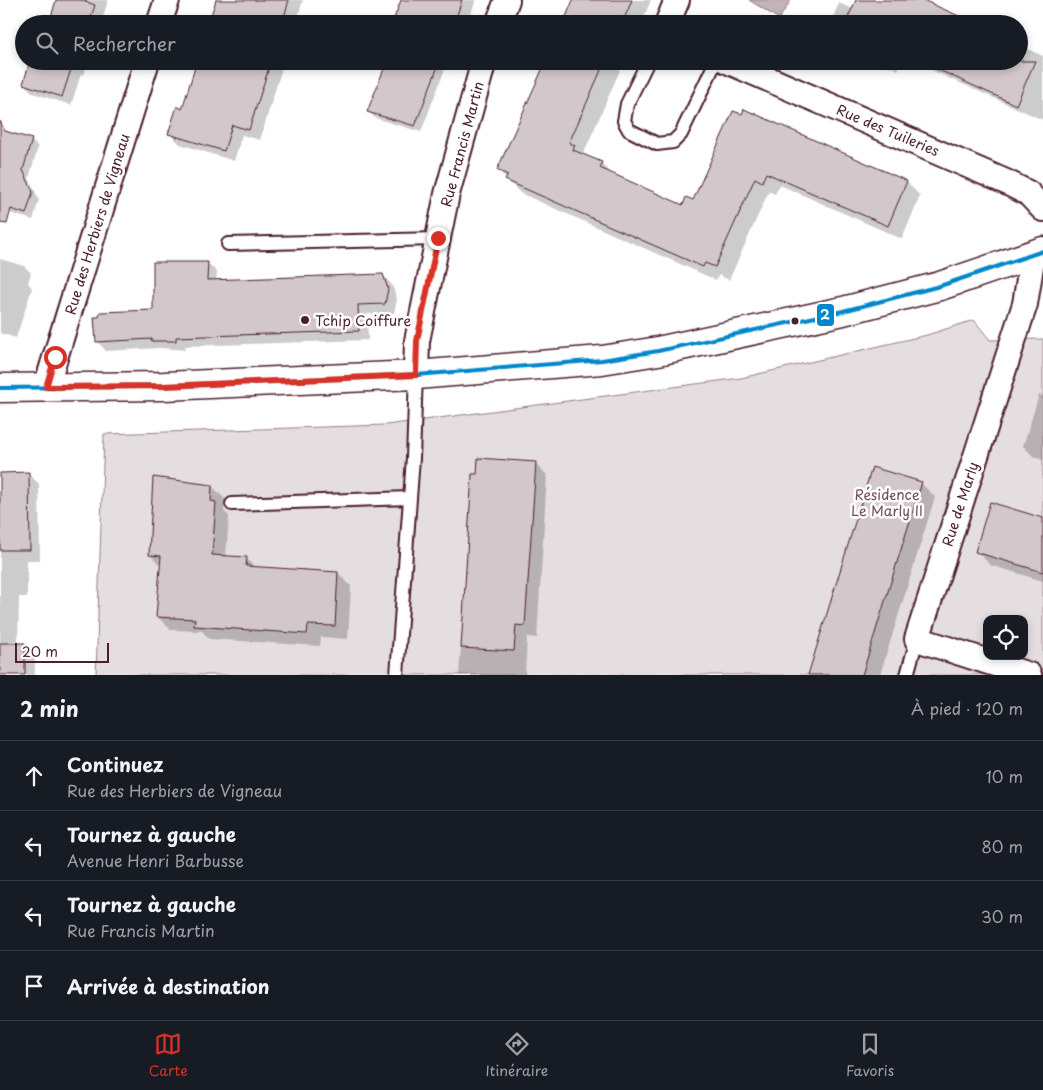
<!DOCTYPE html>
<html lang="fr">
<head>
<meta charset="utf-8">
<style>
  body { margin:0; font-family:"Playpen Sans",sans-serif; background:#20242c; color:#f1f3f6 }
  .controls { position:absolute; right:15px; bottom:15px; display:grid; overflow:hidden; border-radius:10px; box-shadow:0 2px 8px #0003 }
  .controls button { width:45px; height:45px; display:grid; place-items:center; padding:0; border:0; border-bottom:1px solid #363941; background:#171b24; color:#f1f3f6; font:25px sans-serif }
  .scale { position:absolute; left:15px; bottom:12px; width:94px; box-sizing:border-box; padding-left:5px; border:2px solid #4a1f2b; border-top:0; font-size:14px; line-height:18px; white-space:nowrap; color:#4a1f2b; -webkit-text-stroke:4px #fff; paint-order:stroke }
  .stop { position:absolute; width:15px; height:15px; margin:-11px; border:4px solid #d93025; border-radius:50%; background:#fff }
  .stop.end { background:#d93025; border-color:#fff; box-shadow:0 1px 5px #0008 }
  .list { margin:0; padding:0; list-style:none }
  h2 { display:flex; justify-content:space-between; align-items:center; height:65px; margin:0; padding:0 20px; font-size:21px }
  h2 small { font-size:16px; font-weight:400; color:#9ea1a6 }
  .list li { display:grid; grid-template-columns:32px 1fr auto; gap:15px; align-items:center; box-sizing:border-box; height:70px; padding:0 20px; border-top:1px solid #363941 }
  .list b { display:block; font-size:19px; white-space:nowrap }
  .list p { margin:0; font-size:16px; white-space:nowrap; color:#9ea1a6 }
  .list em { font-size:16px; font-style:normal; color:#9ea1a6 }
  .icon { flex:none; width:28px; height:28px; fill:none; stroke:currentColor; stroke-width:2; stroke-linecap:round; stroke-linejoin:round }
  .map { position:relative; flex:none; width:1043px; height:675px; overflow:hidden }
  .search { position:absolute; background:#171b24; box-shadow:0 2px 8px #0003; left:15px; right:15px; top:15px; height:55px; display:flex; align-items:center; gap:12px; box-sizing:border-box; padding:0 18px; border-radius:28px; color:#9ea1a6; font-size:19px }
  .sheet { height:345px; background:#171b24 }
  nav { display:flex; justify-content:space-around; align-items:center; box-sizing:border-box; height:70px; border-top:1px solid #363941; background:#171b24; font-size:14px; color:#9ea1a6 }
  nav a { display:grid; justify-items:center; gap:2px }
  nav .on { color:#d93025 }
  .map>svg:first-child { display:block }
</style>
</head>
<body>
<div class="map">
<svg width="1043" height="675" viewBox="0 0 1043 675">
  <rect width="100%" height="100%" fill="#fff"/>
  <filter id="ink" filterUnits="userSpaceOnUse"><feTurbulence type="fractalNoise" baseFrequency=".02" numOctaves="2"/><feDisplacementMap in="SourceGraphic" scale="10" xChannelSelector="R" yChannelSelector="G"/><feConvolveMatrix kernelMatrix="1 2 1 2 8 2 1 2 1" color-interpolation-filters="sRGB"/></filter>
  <g filter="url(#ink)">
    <path fill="#e5dee0" stroke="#987e86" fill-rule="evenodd" d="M 974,320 L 990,340 L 1043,339 L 1043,675 L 96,675 L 104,434 L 386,425 L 741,378 L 927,335 ZM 987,619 L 1024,619 L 1024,656 L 987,656 Z"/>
    <path fill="#c1b3b6" stroke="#91787e" d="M 749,0 L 791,0 L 779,19 Z"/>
    <path fill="#0003" d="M 58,0 L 108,0 L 101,24 L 50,24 Z
      M 217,0 L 303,0 L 296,24 L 210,24 Z
      M 402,0 L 476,0 L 467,24 L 394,24 Z
      M 574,0 L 651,0 L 641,24 L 563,24 Z
      M 857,0 L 919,0 L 972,24 L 830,24 L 839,3 L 853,9 Z
      M 1019,45 L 1043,56 L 1043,120 L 911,61 L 1019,61 Z
      M 31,61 L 88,61 L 84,75 L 81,74 L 71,105 L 33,93 L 24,84 Z
      M 198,61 L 284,61 L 260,140 L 242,135 L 234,161 L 180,144 L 169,133 L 183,110 Z
      M 407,61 L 448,61 L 421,132 L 375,118 L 369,112 Z
      M 547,61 L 624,61 L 583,155 L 601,163 L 613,175 L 684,206 L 694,202 L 745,111 L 907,182 L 920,196 L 902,239 L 780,185 L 775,194 L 769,191 L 729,280 L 719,275 L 716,280 L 520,193 L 498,170 Z
      M 878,61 L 902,61 L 898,70 Z
      M 0,131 L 31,140 L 38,147 L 29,178 L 39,200 L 33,220 L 0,210 Z
      M 0,259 L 24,266 L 31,273 L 28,283 L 32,288 L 16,338 L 0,333 Z
      M 207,263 L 217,272 L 216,281 L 383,275 L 392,285 L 397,299 L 394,313 L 367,314 L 368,340 L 185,346 L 185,350 L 161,348 L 106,351 L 97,341 L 154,311 Z
      M 1039,395 L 1043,396 L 1043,460 L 1034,457 L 1023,446 Z
      M 535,463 L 547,475 L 537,638 L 527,637 L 525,675 L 459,675 L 473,475 Z
      M 0,474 L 29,474 L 39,484 L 40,560 L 27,560 L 27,597 L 19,597 L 18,644 L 24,644 L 35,655 L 35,675 L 0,675 Z
      M 921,483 L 935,497 L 880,675 L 810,675 Z
      M 212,486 L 225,499 L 224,511 L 229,516 L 226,557 L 246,558 L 256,568 L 338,573 L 351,586 L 348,639 L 321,637 L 320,646 L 209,639 L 202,631 L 171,630 L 157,616 L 161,566 L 150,555 Z
      M 1043,519 L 1043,581 L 990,565 L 977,551 Z"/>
    <path fill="#d2c7cb" stroke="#4a1f2b" d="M 56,0 L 81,0 L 95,5 L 89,24 L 49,24 Z
      M 216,0 L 289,0 L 282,24 L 208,24 Z
      M 401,0 L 462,0 L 454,24 L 392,24 Z
      M 573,0 L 632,0 L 622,24 L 563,24 Z
      M 856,0 L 923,0 L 970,21 L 969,24 L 845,24 Z
      M 30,61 L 76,61 L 75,66 L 72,66 L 62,97 L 23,84 Z
      M 197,61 L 271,61 L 249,130 L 232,125 L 224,151 L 168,134 L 177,106 L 182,109 Z
      M 387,61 L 440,61 L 415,126 L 367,112 Z
      M 546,61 L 605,61 L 569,143 L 575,145 L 573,150 L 602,162 L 600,168 L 683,205 L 686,197 L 693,200 L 733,111 L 742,114 L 744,109 L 907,181 L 888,226 L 766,173 L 762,182 L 755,178 L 715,267 L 705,263 L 703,267 L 505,180 L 508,175 L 497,170 Z
      M 919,61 L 1035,61 L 1016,105 Z
      M 0,121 L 5,131 L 32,139 L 23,170 L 33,192 L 26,214 L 11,209 L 7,224 L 0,223 Z
      M 153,262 L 208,262 L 207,280 L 383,274 L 388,289 L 385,304 L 358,305 L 359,331 L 176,337 L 176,341 L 152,341 L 152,339 L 96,342 L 94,317 L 99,317 L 100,312 L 153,310 Z
      M 478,458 L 536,462 L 525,626 L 516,625 L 514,651 L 461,648 L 472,474 L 477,474 Z
      M 872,467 L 922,482 L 862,675 L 808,675 Z
      M 29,472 L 30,550 L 0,550 L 0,473 Z
      M 153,477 L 212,485 L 211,501 L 216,502 L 212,555 L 247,557 L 246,566 L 338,572 L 335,626 L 308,625 L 307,634 L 194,626 L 195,619 L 156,617 L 161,556 L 149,555 Z
      M 990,502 L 1043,518 L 1043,572 L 975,552 Z
      M 0,643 L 25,643 L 25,675 L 0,675 Z"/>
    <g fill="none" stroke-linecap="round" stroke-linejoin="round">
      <g stroke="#4a1f2b" stroke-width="16">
        <path id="lane" d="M 648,61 L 627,104 L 624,121 L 629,130 L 657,144 L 673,142 L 681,134 L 716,61
          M 228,244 L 438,239
          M 232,504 L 410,498
          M 397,675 L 413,458 L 416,375
          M 907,675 L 917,639"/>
      </g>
      <g stroke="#4a1f2b" stroke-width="28">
        <path id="street" d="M 159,24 L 167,0
          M 498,24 L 507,0
          M 667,24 L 677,0
          M 727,61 L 1006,182 L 1028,193 L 1043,209
          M 416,375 L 417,341 L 447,194 L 484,61
          M 46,387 L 147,61
          M 1029,675 L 917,639 L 1025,304 L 1033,254"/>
      </g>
      <g stroke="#4a1f2b" stroke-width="31">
        <path id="secondary" d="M 0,388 L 164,386 L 416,375 L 602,360 L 658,351 L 843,311 L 940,286 L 1043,251"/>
      </g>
      <use href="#lane" stroke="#fff" stroke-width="12"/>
      <use href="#street" stroke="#fff" stroke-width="24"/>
      <use href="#secondary" stroke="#fff" stroke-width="28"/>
      <g stroke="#fff" stroke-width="8">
        <path id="bus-1" d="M 0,388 L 164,386 L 416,375 L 602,360 L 658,351 L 843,311 L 940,286 L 1043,251"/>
      </g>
      <use href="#bus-1" stroke="#0086cb" stroke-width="4"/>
    </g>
  </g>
  <g fill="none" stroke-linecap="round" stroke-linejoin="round" filter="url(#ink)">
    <path stroke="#d93025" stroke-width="6" d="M 55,357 L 46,387 L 164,386 L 416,375 L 417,341 L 438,238"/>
  </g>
  <g fill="#4a1f2b" stroke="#fff" stroke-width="2">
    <circle cx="305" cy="320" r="5"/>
    <circle cx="795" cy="321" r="4.5"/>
  </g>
  <g text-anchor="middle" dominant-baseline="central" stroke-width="5" stroke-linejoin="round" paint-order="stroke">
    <g font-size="14" fill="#4a1f2b" stroke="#fff">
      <text transform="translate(888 130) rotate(23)">Rue des Tuileries</text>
      <text transform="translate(462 144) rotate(-75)">Rue Francis Martin</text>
      <text transform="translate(97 224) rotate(-73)">Rue des Herbiers de Vigneau</text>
      <text transform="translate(960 504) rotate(-72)">Rue de Marly</text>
    </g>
    <g font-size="14" fill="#4a1f2b" stroke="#fff" text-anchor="start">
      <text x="315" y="320">Tchip Coiffure</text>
    </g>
    <g font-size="14" fill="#714f58" stroke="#fff">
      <text x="887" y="494">Résidence<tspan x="887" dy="16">Le Marly II</tspan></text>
    </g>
  </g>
  <rect stroke="#fff" stroke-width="2" x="816" y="303" width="19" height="24" rx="5" fill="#0086cb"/>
  <g font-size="14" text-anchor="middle" font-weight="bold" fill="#fff">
    <text x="825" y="320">2</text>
  </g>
</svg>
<div class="controls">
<button><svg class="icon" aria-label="locate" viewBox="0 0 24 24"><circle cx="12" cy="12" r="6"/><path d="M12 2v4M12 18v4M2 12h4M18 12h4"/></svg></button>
</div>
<div class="scale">20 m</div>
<div class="stop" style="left:55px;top:357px"></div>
<div class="stop end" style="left:438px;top:238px"></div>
<div class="search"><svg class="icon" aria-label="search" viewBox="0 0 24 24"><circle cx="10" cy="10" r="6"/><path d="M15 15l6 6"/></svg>Rechercher</div>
</div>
<section class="sheet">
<h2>2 min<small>À pied · 120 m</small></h2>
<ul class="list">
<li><svg class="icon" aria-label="ahead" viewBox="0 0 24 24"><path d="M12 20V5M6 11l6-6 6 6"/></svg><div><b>Continuez</b><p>Rue des Herbiers de Vigneau</p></div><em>10 m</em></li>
<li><svg class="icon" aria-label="left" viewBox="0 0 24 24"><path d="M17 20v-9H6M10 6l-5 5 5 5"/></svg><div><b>Tournez à gauche</b><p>Avenue Henri Barbusse</p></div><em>80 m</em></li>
<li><svg class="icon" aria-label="left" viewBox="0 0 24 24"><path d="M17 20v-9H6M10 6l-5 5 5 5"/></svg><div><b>Tournez à gauche</b><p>Rue Francis Martin</p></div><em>30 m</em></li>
<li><svg class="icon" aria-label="arrive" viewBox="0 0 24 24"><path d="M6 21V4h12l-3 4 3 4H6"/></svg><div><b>Arrivée à destination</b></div></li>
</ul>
</section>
<nav>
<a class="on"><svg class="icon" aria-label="map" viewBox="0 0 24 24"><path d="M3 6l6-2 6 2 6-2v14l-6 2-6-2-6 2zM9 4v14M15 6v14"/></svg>Carte</a>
<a><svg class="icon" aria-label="directions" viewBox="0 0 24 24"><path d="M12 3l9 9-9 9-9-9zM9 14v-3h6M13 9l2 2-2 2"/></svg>Itinéraire</a>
<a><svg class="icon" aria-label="saved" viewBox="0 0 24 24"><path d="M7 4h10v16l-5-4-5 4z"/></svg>Favoris</a>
</nav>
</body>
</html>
